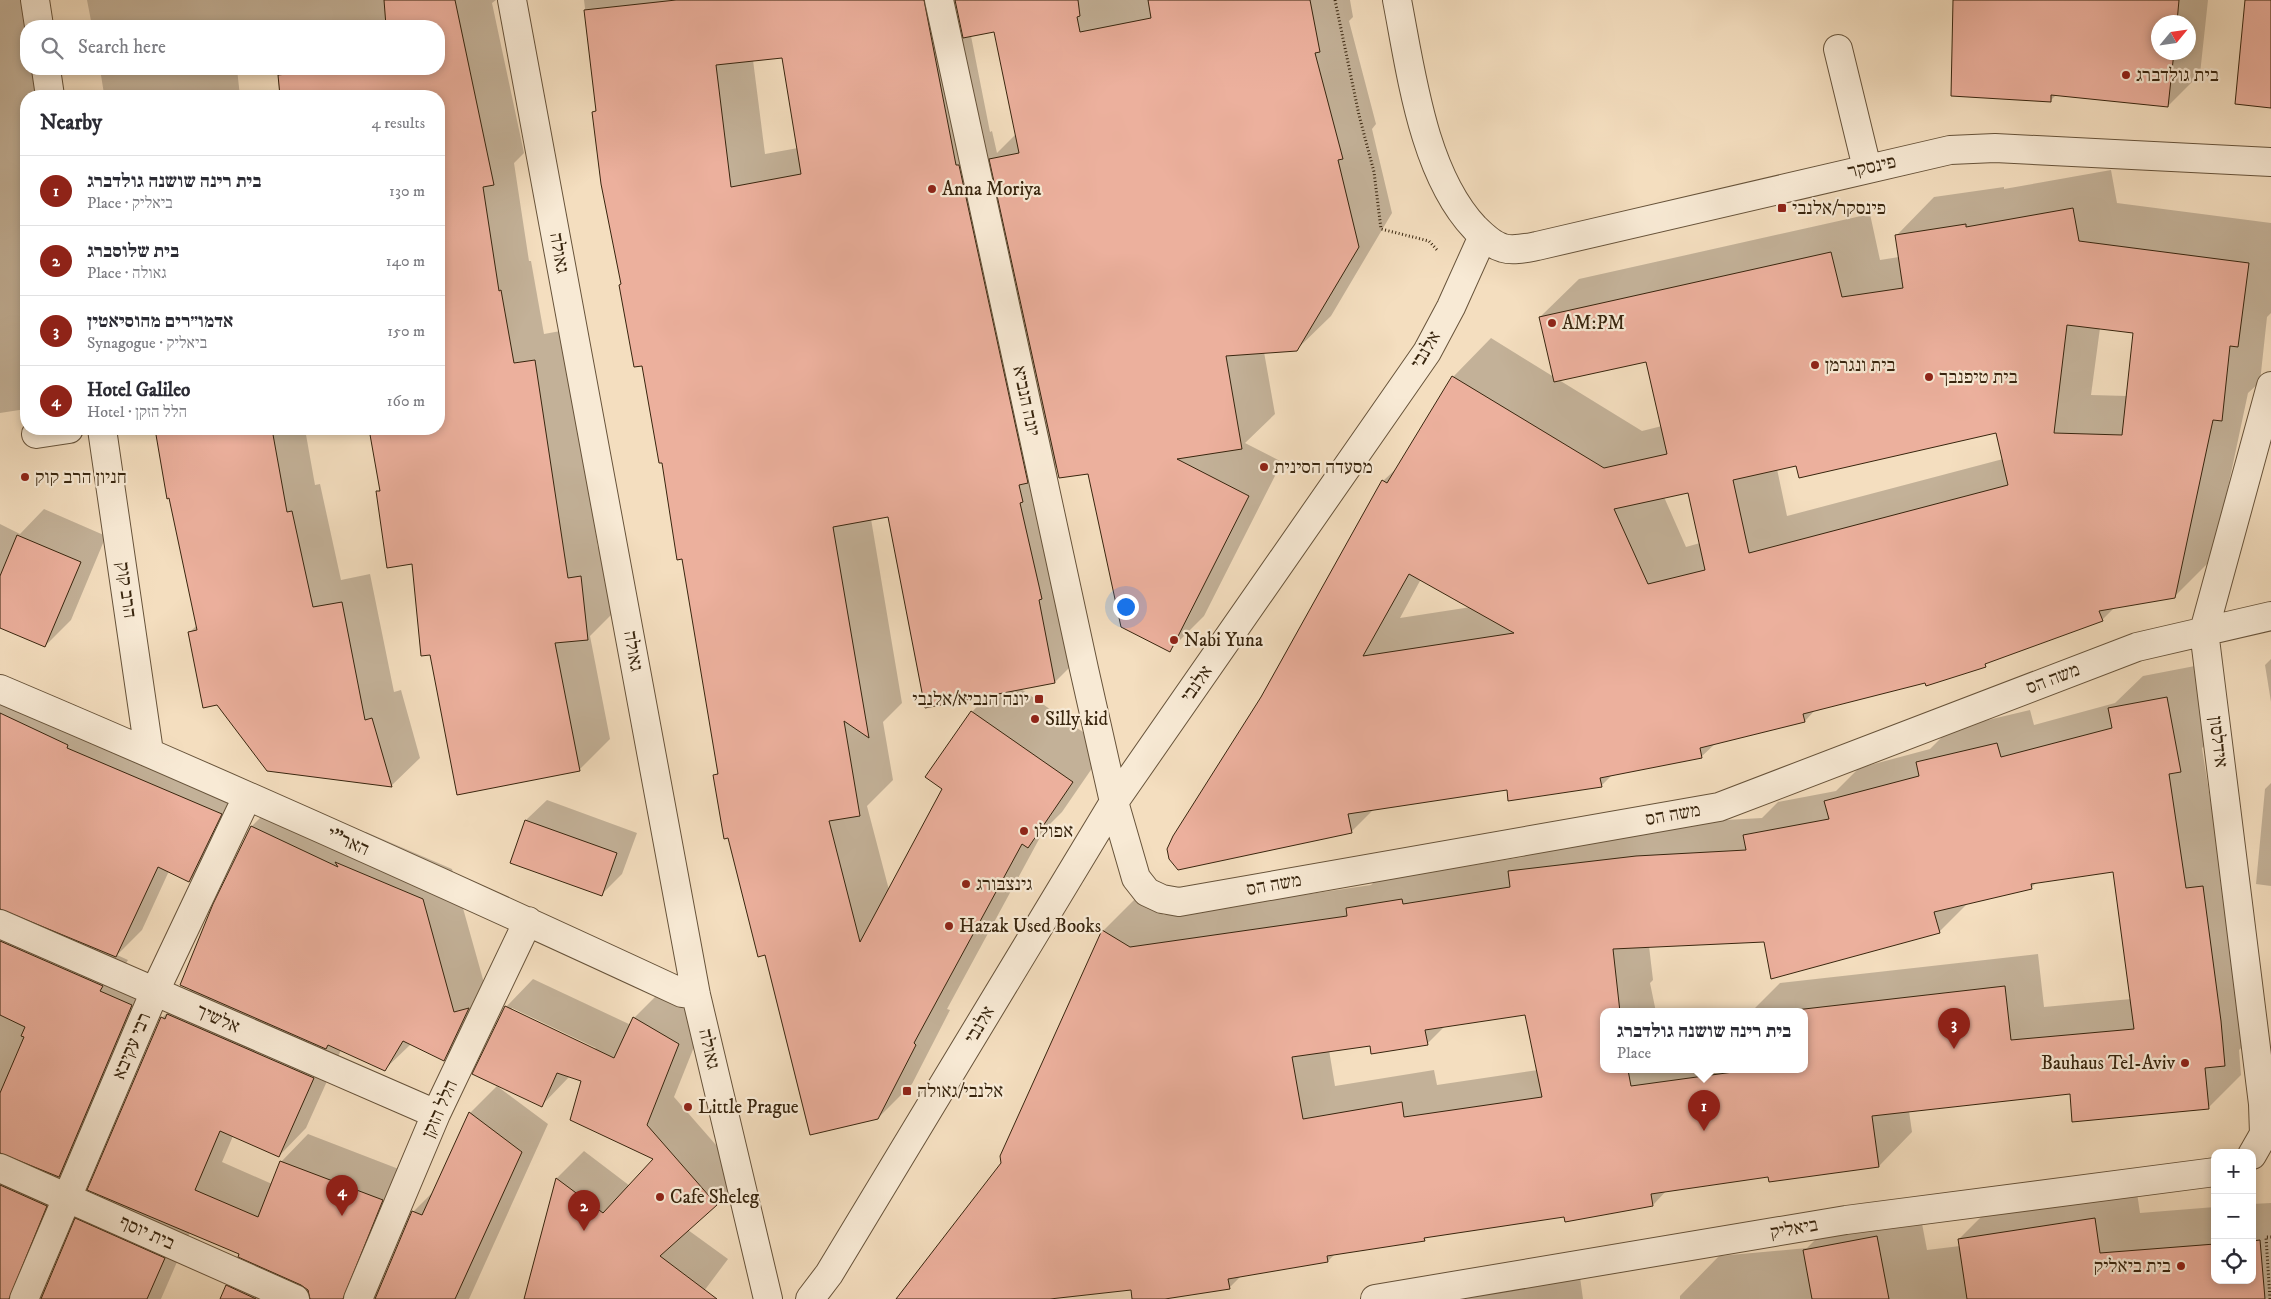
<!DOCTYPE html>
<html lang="en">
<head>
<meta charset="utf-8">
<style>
  body { margin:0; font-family:"IM FELL DW Pica","Frank Ruhl Libre",serif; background:#f7f7f7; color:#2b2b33 }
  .controls { position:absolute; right:15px; bottom:15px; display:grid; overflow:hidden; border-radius:10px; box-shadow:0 2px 8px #0003 }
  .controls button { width:45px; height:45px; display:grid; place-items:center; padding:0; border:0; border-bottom:1px solid #e1e1e2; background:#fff; color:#2b2b33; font:25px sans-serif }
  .compass { position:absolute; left:2151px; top:15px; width:45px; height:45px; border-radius:50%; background:#fff; box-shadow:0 2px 8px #0003; rotate:61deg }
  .you { position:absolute; left:1125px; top:606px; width:18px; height:18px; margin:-12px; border:4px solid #fff; border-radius:50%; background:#1a73e8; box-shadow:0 0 0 8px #1a73e833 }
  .badge { display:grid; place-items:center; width:32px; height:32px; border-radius:50%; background:#8f2418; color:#fff; font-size:16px; font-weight:700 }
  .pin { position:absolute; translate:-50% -41px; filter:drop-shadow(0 1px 2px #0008) }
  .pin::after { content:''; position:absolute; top:26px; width:18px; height:15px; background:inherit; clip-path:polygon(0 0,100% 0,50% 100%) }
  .popup { position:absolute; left:1600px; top:1008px; width:208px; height:65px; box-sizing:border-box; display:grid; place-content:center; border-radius:10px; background:#fff; filter:drop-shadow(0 1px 4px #0005); font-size:16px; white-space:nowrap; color:#7c7c81 }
  .popup b { font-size:19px; color:#2b2b33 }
  .popup::after { content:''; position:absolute; left:50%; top:100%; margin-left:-10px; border:10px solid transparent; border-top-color:#fff }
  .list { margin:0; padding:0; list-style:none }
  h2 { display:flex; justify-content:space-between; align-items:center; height:65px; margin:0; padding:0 20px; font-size:21px }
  h2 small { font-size:16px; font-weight:400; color:#7c7c81 }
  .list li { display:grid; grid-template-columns:32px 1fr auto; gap:15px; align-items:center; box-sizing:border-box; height:70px; padding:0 20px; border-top:1px solid #e1e1e2 }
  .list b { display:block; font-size:19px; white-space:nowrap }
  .list p { margin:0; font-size:16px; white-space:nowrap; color:#7c7c81 }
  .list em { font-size:16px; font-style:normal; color:#7c7c81 }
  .icon { flex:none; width:28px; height:28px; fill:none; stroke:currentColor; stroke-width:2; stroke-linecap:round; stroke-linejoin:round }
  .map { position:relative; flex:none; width:2271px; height:1299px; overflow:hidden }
  .search { position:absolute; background:#fff; box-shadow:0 2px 8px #0003; left:20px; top:20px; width:425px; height:55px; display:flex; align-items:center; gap:12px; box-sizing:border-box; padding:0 18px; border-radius:20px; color:#7c7c81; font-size:19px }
  .panel { position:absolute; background:#fff; box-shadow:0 2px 8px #0003; left:20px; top:90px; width:425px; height:345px; border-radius:20px }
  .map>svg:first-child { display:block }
</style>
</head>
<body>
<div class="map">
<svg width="2271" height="1299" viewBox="0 0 2271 1299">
  <rect width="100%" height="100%" fill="#f4debf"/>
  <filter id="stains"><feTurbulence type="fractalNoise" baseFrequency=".004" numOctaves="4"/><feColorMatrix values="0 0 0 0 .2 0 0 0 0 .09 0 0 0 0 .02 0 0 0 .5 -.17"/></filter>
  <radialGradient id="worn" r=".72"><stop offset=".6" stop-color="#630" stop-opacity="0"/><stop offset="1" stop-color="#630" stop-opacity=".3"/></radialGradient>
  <path fill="#0003" fill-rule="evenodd" d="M 0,0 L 22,0 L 26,26 L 26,69 L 34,69 L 38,96 L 26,96 L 26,409 L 0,413 Z
    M 87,0 L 496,0 L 492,3 L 524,153 L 514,163 L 529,261 L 531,261 L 544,334 L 566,330 L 598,548 L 611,547 L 617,609 L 590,636 L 610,739 L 579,770 L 413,563 L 378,492 L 381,489 L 371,429 L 439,429 L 439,96 L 306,96 L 302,69 L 439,69 L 439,26 L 92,26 Z
    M 584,0 L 1350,0 L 1353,17 L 1349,21 L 1376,124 L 1372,129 L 1392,213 L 1331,316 L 1296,350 L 1264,352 L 1275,414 L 1245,443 L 1282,462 L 1204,616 L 1170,650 L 1089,472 L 1057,466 L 1054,469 L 1089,648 L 1055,682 L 1021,689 L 1106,748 L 1062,812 L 1044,830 L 947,1009 L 950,1010 L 912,1084 L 878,1118 L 766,954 L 715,776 L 719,771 L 683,558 L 643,364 L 622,283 L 594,112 L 597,109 ZM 995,31 L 1016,134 L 997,153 L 992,131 L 990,132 L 971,36 ZM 783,56 L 798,148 L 765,154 L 753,60 ZM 889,516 L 989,694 L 972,712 L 944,788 L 889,890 L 867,806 L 893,780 L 883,722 L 902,703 L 871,519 Z
    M 1954,0 L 2208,0 L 2200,74 L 2168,106 L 2057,94 L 2050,101 ZM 2158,22 L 2188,22 L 2188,52 L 2158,52 Z
    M 100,69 L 237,69 L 240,96 L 102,96 L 104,94 Z
    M 2111,170 L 2117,203 L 2271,223 L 2271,313 L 2267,317 L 2260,382 L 2248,393 L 2213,558 L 2174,597 L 2115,607 L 2102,620 L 1989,661 L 1985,665 L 1816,709 L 1805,721 L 1716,743 L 1701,757 L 1613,774 L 1601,786 L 1508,788 L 1375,808 L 1351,832 L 1262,698 L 1383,481 L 1399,466 L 1453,377 L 1491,338 L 1554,377 L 1540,317 L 1579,279 L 1870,214 L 1880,260 L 1899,257 L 1896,236 L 1934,197 L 2004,187 L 2004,189 ZM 2100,328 L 2134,332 L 2127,396 L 2091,395 ZM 1647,361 L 1662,426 L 1642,431 L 1559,380 ZM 1997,432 L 2003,459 L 1787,516 L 1777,469 ZM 1689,491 L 1700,543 L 1686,547 L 1664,497 ZM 1421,579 L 1471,607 L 1400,618 Z
    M 156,429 L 305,429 L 315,485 L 320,484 L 341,580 L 370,574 L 394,692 L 401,690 L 420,758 L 391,786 L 190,632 L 197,625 L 170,497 L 168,497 Z
    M 44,509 L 106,536 L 71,620 L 45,646 L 0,627 L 0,524 L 20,534 Z
    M 2271,659 L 2271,702 L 2265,665 Z
    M 2200,665 L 2213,738 L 2202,748 L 2219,855 L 2258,1032 L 2239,1050 L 2241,1075 L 2208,1108 L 2071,1092 L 1909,1111 L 1912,1132 L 1879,1166 L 1769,1176 L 1667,1190 L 1653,1205 L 1565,1215 L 1427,1236 L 1424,1240 L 1335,1254 L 1328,1261 L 1241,1276 L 1229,1288 L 1157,1299 L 1133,1299 L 1132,1289 L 1038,1299 L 898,1299 L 1003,1164 L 1103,931 L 1136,898 L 1164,915 L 1371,885 L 1380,876 L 1435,866 L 1436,871 L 1523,857 L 1542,838 L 1670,823 L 1762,818 L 1778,802 L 1836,791 L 1859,768 L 1930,749 L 1950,729 L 2030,710 L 2034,725 L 2115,703 L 2143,676 ZM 2114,871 L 2131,999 L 2044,1007 L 2038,954 L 1780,983 L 1751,1012 L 1804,1012 L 1804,1070 L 1604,1070 L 1604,1012 L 1656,1012 L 1650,983 L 1653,980 L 1649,946 L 1939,932 L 1969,902 L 2031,888 L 2038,881 ZM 1526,1014 L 1538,1070 L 1437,1085 L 1434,1070 L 1335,1086 L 1329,1050 L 1371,1044 L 1427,1044 L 1445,1026 Z
    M 0,675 L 247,787 L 215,855 L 189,881 L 169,871 L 142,930 L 117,955 L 128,960 L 125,965 L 157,979 L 85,1150 L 60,1174 L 72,1180 L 44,1288 L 47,1288 L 76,1219 L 101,1194 L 162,1018 L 191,989 L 252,826 L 282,796 L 364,835 L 366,832 L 452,869 L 484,983 L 474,1029 L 444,1059 L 411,1044 L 385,1069 L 341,1050 L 306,1128 L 279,1156 L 233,1136 L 222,1162 L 272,1184 L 281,1162 L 308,1134 L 409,1173 L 372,1281 L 382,1287 L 413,1212 L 435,1190 L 470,1113 L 497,1086 L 548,1124 L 469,1299 L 222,1299 L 227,1286 L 252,1261 L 241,1253 L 190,1232 L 161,1299 L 0,1299 Z
    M 2271,783 L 2271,886 L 2256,884 L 2265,789 Z
    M 547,800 L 637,833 L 622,874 L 602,894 L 512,862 L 526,820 Z
    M 533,979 L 631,1025 L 634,1018 L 661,991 L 706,1017 L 674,1097 L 744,1177 L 688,1230 L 728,1259 L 698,1299 L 525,1299 L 557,1178 L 584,1151 L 630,1186 L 655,1159 L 582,1080 L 570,1076 L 542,1105 L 506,1007 ZM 512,1008 L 596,1048 L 595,1049 L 511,1010 Z
    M 2135,1179 L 2140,1213 L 2215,1207 L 2215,1280 L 2252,1280 L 2252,1204 L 2271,1203 L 2271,1299 L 1680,1299 L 1680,1296 L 1719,1256 L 1807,1248 L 1844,1211 L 1917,1197 L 1927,1250 L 1960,1246 L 1959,1239 L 1999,1199 Z
    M 1580,1277 L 1583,1299 L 1464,1299 L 1492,1294 L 1495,1291 Z"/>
  <path fill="#ecb09d" stroke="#38250e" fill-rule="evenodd" d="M 384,0 L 455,0 L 494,185 L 483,187 L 499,291 L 501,290 L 514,363 L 535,360 L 568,578 L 581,576 L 588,640 L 555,643 L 580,771 L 457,795 L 430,655 L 421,656 L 412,564 L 387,568 L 376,491 L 380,491 L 369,429 L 439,429 L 439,96 L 280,96 L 278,75 L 330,69 L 439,69 L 439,26 L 386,26 Z
    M 676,0 L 924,0 L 956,165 L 959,165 L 1028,483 L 1019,485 L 1023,502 L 1020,503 L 1042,599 L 1039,600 L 1055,683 L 925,708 L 888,517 L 833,527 L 869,738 L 844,721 L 860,816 L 829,821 L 860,942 L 942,789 L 925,777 L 971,711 L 1073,782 L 1028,848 L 1022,844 L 914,1043 L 916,1045 L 878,1119 L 810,1135 L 765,955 L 758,957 L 728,838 L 724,839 L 713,775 L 718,774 L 682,559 L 677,560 L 662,463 L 659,463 L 642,366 L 634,367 L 619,285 L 621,284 L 601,184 L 592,112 L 596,111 L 584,10 ZM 782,58 L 801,174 L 731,187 L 716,65 Z
    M 955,0 L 1078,0 L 1080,16 L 1077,17 L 1080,32 L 1151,18 L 1148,0 L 1310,0 L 1320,52 L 1315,53 L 1343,159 L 1338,160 L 1359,247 L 1297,351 L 1226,356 L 1242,449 L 1177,459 L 1249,496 L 1170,652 L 1121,627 L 1088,474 L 1059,478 L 989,159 L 1019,153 L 994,32 L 963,38 Z
    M 1953,0 L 2179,0 L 2177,22 L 2158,22 L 2158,52 L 2174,52 L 2168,107 L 2051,95 L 2051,102 L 1951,96 Z
    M 2245,0 L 2271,0 L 2271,108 L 2235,104 Z
    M 2073,208 L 2079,241 L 2249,263 L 2238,347 L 2230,346 L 2222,421 L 2213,420 L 2175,598 L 2099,611 L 2103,621 L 1985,664 L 1986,667 L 1926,686 L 1925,683 L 1803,714 L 1805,722 L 1700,748 L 1702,758 L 1600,778 L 1602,787 L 1508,801 L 1507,790 L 1348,814 L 1352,833 L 1178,870 L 1169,859 L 1167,849 L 1173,836 L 1261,697 L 1382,480 L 1387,483 L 1452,376 L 1604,468 L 1667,454 L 1646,362 L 1554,382 L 1539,317 L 1831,252 L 1842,297 L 1903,288 L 1895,235 L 1966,224 L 1966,227 ZM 2067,325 L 2133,333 L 2122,435 L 2054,433 ZM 1996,433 L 2008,485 L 1749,553 L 1733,480 L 1796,466 L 1799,478 ZM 1688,493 L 1705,570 L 1648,584 L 1614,509 ZM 1409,574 L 1514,633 L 1363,656 Z
    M 155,429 L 272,429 L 287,512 L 292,511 L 313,607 L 342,602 L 365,720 L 372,718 L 392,787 L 267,771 L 217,705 L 203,708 L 188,632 L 197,630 L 169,498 L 167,499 Z
    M 17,535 L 81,562 L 45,647 L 0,628 L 0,576 Z
    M 2167,697 L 2181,772 L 2169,774 L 2186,888 L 2203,886 L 2221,1021 L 2225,1066 L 2205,1068 L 2209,1109 L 2072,1122 L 2070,1094 L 1872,1116 L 1879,1167 L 1769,1182 L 1768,1177 L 1651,1194 L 1653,1206 L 1565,1222 L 1564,1217 L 1424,1238 L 1425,1241 L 1327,1256 L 1328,1262 L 1228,1279 L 1230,1289 L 1165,1299 L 1132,1299 L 1131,1290 L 1050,1299 L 896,1299 L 1001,1163 L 1000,1156 L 1102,930 L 1130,947 L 1347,916 L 1346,908 L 1402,899 L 1403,904 L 1510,887 L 1508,871 L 1636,856 L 1746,850 L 1743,835 L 1829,819 L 1824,801 L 1919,776 L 1916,762 L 1997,743 L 2001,757 L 2112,728 L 2108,708 ZM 2113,872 L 2134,1029 L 2011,1040 L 2005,986 L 1778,1012 L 1804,1012 L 1804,1070 L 1748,1070 L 1631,1086 L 1628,1070 L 1604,1070 L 1604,1012 L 1620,1012 L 1613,949 L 1764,942 L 1771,979 L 1940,933 L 1934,912 L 2032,889 L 2031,884 ZM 1525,1015 L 1542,1097 L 1404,1117 L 1402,1102 L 1303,1119 L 1292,1057 L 1370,1046 L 1371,1054 L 1428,1045 L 1425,1030 Z
    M 0,713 L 68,745 L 67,748 L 222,814 L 189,882 L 158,867 L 116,957 L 0,909 Z
    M 525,820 L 617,853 L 602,896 L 510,863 Z
    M 251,826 L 338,867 L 335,862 L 423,899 L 454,1012 L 469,1008 L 444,1061 L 403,1041 L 385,1071 L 328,1045 L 326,1049 L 180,985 L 213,904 Z
    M 0,941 L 103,986 L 100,991 L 132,1005 L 59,1177 L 0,1153 L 0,1093 L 24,1037 L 21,1036 L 25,1027 L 0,1015 Z
    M 505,1006 L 614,1058 L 633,1017 L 679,1044 L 647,1125 L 717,1205 L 660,1256 L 717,1299 L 524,1299 L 556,1178 L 603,1213 L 653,1159 L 570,1120 L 581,1081 L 557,1073 L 542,1107 L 472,1074 Z
    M 167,1014 L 314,1078 L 279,1157 L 220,1131 L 195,1190 L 258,1217 L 280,1161 L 383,1200 L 343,1299 L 310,1299 L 308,1290 L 301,1285 L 238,1257 L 239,1254 L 87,1190 L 161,1017 L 165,1019 Z
    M 469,1112 L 522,1152 L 455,1299 L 375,1299 L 412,1211 L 422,1215 Z
    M 0,1185 L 47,1206 L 9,1299 L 0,1299 Z
    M 75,1218 L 165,1258 L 147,1299 L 41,1299 Z
    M 2095,1218 L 2100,1253 L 2215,1244 L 2215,1280 L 2252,1280 L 2252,1241 L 2260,1240 L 2265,1299 L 1967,1299 L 1958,1239 Z
    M 1877,1236 L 1889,1299 L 1812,1299 L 1803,1250 Z
    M 226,1285 L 256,1299 L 220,1299 Z"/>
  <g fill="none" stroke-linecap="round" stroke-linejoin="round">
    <g stroke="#67533a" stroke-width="30">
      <path id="minor" d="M 35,0 L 39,26
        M 512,0 L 696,995 L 768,1299
        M 939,0 L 1084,669 L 1114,802 L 1136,878 L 1147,892 L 1162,899 L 1179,902 L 1719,807 L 2137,647 L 2271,616
        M 1397,0 C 1411,72 1423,173 1475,228 C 1483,236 1492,245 1503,248 C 1513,251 1526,248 1537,246 L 1950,150 L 1995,148 L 2271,162
        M 1838,49 L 1867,168
        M 46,69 L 50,96
        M 102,429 L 149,752
        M 36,434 L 69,429
        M 0,689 C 229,786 456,888 682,993 L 696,995
        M 0,924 L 436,1114
        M 2252,1155 L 2264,1134 L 2263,1104 L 2204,631 L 2271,386
        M 0,1168 L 295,1299
        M 24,1299 L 155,991 L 247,797
        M 358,1299 L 436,1114 L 528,921
        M 810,1299 L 829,1274 L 1114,802 L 1427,352 L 1451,307 L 1483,236
        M 1375,1299 L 1846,1220 L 2215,1172"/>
    </g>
    <path stroke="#38250e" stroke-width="3" stroke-dasharray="1 2.5" stroke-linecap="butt" d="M 1335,0 L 1359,115 L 1374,172 L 1381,229 L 1429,241 L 1438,251
      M 2270,1299 L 2266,1237 L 2271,1237"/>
    <use href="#minor" stroke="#f8ead5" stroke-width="28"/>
  </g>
  <g fill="#8f2418" stroke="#f8ead5" stroke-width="2">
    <circle cx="2126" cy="75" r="5"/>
    <circle cx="932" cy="189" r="5"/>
    <rect x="1777" y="203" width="10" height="10" rx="2.5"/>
    <circle cx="1552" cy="323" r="5"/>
    <circle cx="1815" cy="365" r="5"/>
    <circle cx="1929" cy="377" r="5"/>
    <circle cx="1264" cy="467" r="5"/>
    <circle cx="25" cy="477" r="5"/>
    <circle cx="1174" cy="640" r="5"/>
    <rect x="1034" y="694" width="10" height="10" rx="2.5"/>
    <circle cx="1035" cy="719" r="5"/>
    <circle cx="1024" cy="831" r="5"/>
    <circle cx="966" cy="884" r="5"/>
    <circle cx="949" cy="926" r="5"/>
    <circle cx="2185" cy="1063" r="5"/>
    <rect x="902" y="1086" width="10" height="10" rx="2.5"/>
    <circle cx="688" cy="1107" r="5"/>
    <circle cx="660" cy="1197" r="5"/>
    <circle cx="2181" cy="1266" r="5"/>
  </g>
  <g text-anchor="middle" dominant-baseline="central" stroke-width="4.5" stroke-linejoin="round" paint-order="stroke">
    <g font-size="19" fill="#38250e" stroke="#f8ead5" text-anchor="start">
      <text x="2136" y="75">בית גולדברג</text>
      <text x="942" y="189">Anna Moriya</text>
      <text x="1792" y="208">פינסקר/אלנבי</text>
      <text x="1562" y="323">AM:PM</text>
      <text x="1825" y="365">בית ונגרמן</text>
      <text x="1939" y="377">בית טיפנבך</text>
      <text x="1274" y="467">מסעדה הסינית</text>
      <text x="35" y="477">חניון הרב קוק</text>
      <text x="1184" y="640">Nabi Yuna</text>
      <text x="1029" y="699" text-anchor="end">יונה הנביא/אלנבי</text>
      <text x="1045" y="719">Silly kid</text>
      <text x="1034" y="831">אפולו</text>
      <text x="976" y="884">גינצבורג</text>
      <text x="959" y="926">Hazak Used Books</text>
      <text x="2175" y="1063" text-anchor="end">Bauhaus Tel-Aviv</text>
      <text x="917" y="1091">אלנבי/גאולה</text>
      <text x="698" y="1107">Little Prague</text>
      <text x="670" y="1197">Cafe Sheleg</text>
      <text x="2171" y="1266" text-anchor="end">בית ביאליק</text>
    </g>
    <g font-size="19" fill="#38250e" stroke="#f8ead5">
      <text transform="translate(1872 167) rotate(-13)">פינסקר</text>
      <text transform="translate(559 253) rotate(80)">גאולה</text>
      <text transform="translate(1426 350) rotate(-59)">אלנבי</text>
      <text transform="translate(1026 401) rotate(78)">יונה הנביא</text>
      <text transform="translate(126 590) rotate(82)">הרב קוק</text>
      <text transform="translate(633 651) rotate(80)">גאולה</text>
      <text transform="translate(2053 679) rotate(-21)">משה הס</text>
      <text transform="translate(1197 684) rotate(-55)">אלנבי</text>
      <text transform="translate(2218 742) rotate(83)">אידלסון</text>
      <text transform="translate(1673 815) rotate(-10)">משה הס</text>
      <text transform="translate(348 842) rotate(24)">האר"י</text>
      <text transform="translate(1274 885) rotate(-10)">משה הס</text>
      <text transform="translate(218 1019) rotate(24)">אלשיך</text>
      <text transform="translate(980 1025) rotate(-59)">אלנבי</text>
      <text transform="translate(132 1046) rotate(-67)">רבי עקיבא</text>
      <text transform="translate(709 1049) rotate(77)">גאולה</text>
      <text transform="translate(440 1109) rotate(-66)">הלל הזקן</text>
      <text transform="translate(1794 1229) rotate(-10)">ביאליק</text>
      <text transform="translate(147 1233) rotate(24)">בית יוסף</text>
    </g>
  </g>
  <rect width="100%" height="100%" filter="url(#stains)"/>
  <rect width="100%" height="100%" fill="url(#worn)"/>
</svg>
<div class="controls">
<button>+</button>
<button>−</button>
<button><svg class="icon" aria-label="locate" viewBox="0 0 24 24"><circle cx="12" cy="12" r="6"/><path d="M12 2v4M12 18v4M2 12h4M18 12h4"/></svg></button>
</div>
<svg class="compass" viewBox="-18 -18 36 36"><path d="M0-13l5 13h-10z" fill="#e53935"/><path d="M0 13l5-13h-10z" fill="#7c7c81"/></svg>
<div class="you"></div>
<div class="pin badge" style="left:1704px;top:1131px">1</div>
<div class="popup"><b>בית רינה שושנה גולדברג</b>Place</div>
<div class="pin badge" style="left:584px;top:1231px">2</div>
<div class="pin badge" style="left:1954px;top:1049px">3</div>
<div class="pin badge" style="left:342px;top:1216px">4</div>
<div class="search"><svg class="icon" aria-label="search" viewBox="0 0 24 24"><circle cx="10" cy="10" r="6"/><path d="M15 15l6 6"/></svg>Search here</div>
<section class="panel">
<h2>Nearby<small>4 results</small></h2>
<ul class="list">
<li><span class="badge">1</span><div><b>בית רינה שושנה גולדברג</b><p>Place · ביאליק</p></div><em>130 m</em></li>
<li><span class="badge">2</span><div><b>בית שלוסברג</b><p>Place · גאולה</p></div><em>140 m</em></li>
<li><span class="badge">3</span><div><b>אדמו״רים מהוסיאטין</b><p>Synagogue · ביאליק</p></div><em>150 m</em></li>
<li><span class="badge">4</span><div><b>Hotel Galileo</b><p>Hotel · הלל הזקן</p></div><em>160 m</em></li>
</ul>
</section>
</div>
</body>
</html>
